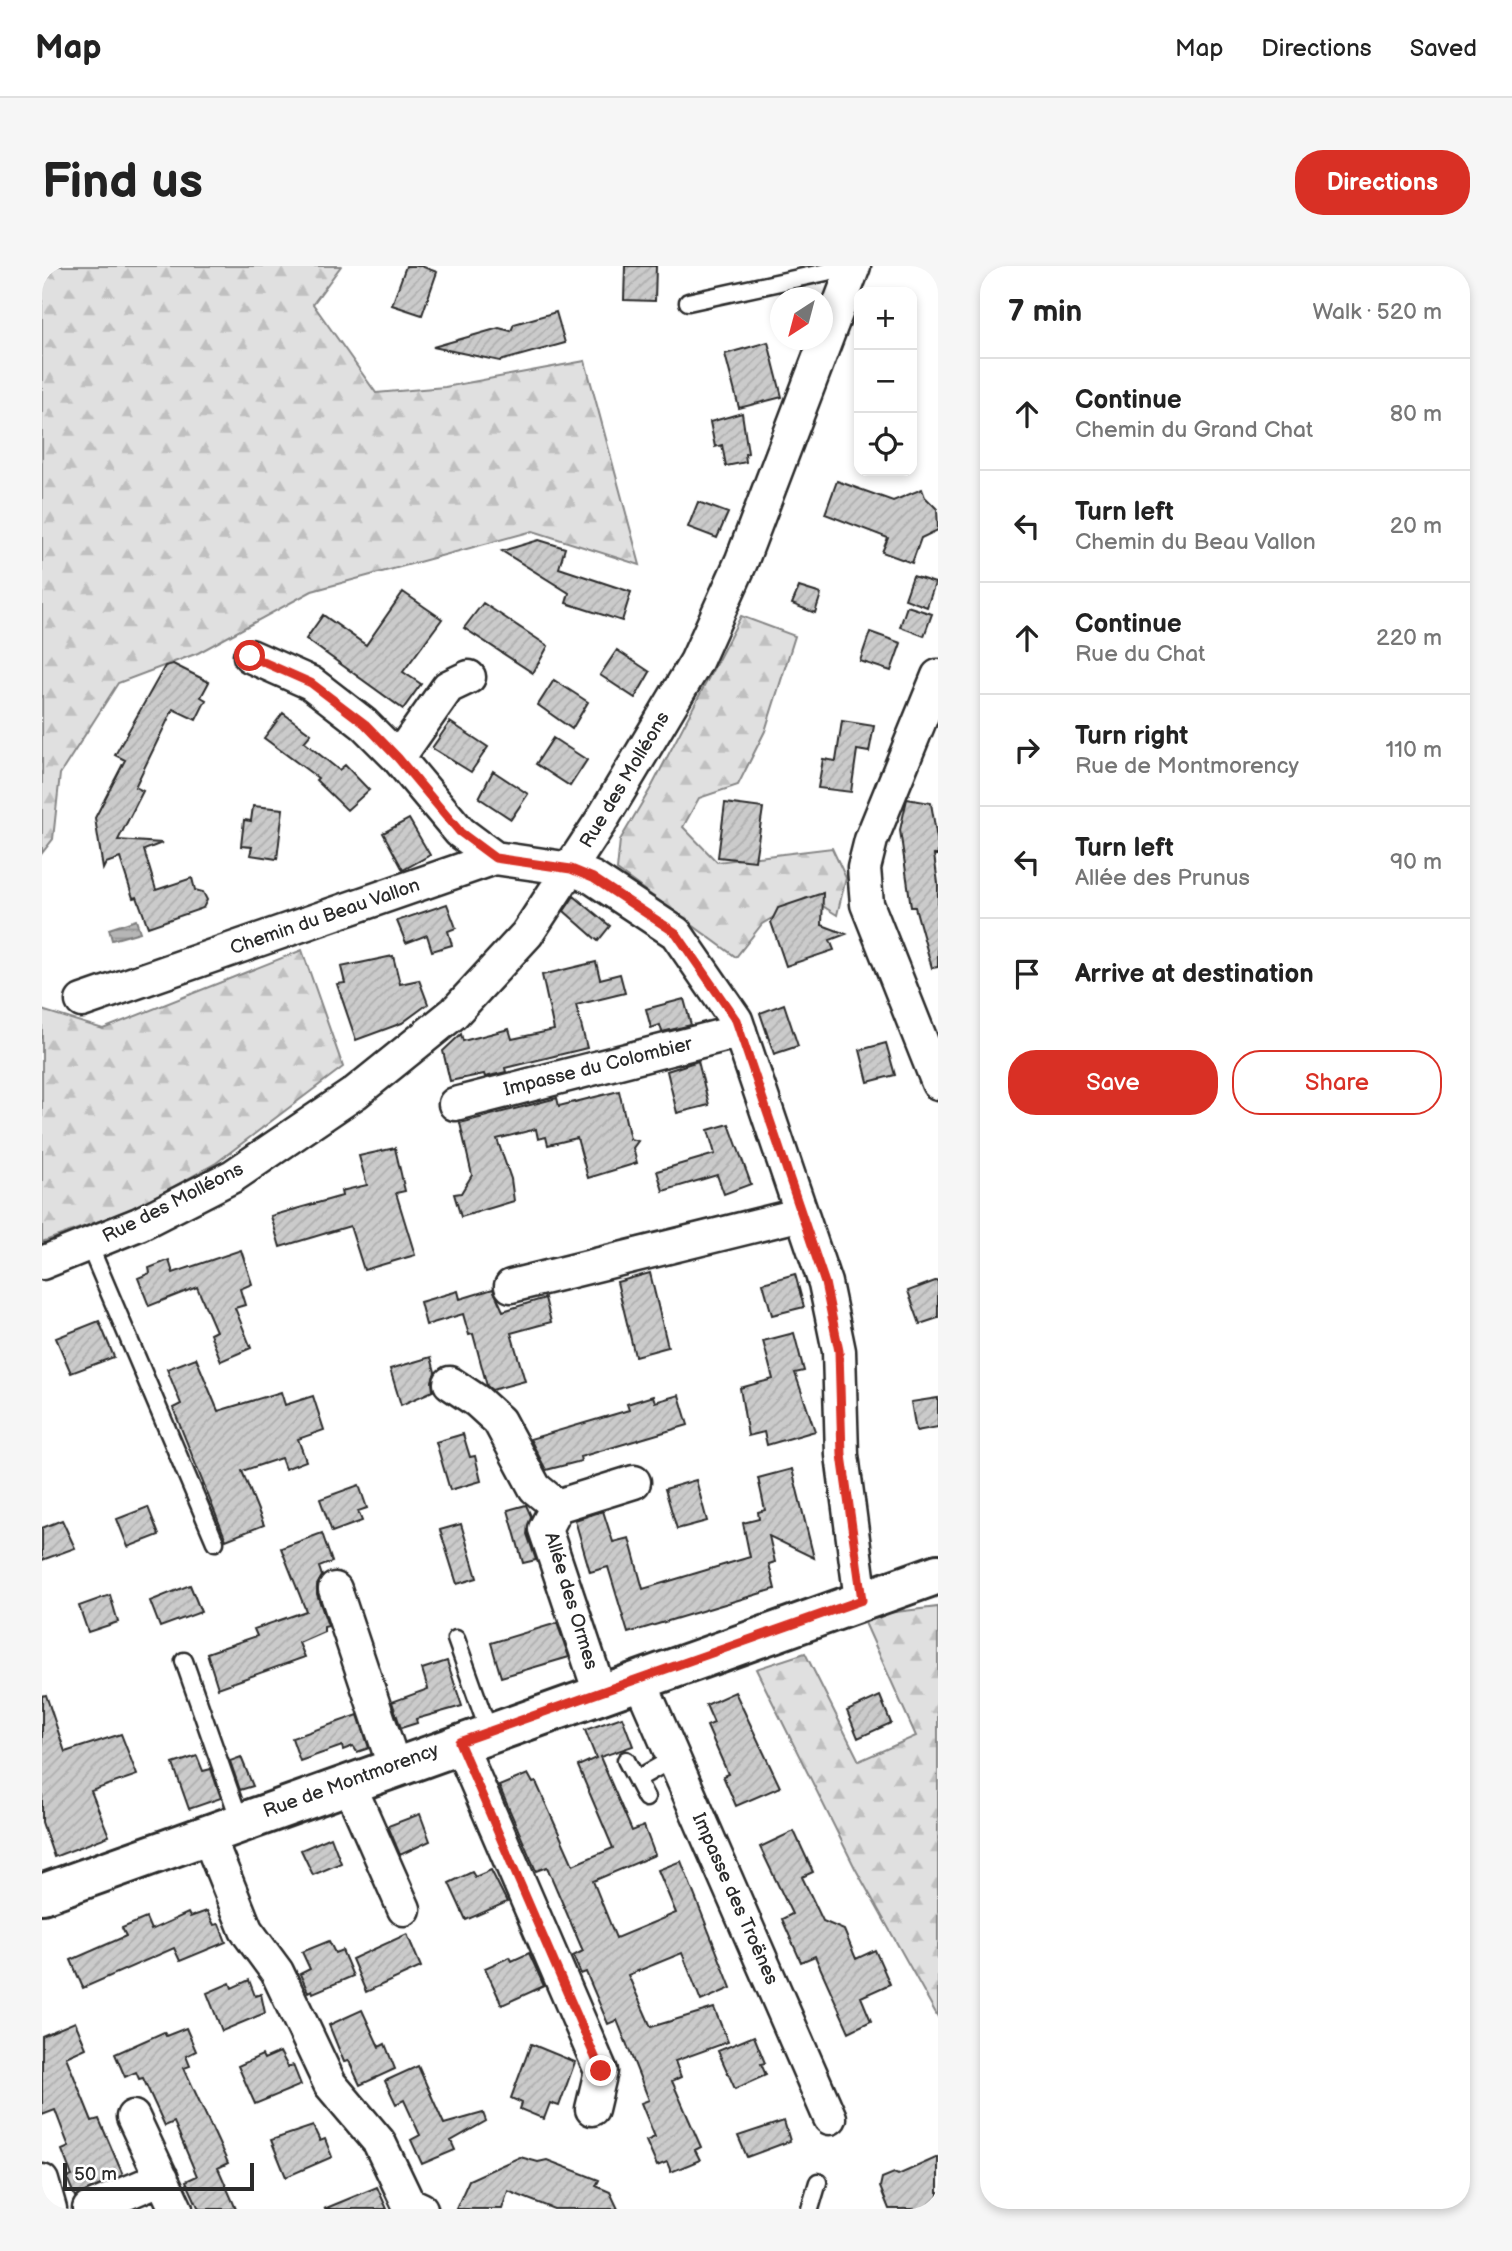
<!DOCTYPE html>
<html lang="en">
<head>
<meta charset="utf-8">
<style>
  body { margin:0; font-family:"Balsamiq Sans",sans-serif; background:#f6f6f6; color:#222 }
  .controls { position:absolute; right:21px; top:21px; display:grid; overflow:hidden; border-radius:14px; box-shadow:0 4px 10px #0003 }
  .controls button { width:63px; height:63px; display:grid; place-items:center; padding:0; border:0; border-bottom:2px solid #e0e0e0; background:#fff; color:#222; font:35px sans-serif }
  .compass { position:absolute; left:728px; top:21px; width:63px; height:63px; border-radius:50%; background:#fff; box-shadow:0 4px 10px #0003; rotate:216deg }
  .scale { position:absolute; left:21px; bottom:18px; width:191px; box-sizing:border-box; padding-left:7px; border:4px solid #2b2b2b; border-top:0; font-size:19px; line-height:24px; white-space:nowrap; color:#2b2b2b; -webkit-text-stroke:5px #fff; paint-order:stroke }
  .stop { position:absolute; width:21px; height:21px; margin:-16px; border:5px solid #d93025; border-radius:50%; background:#fff }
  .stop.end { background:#d93025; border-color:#fff; box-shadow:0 2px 7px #0008 }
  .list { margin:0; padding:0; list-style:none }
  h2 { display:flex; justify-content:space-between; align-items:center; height:91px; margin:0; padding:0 28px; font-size:30px }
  h2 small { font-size:23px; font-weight:400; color:#767676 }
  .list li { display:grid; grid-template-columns:46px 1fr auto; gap:21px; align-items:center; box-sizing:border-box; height:112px; padding:0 28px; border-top:2px solid #e0e0e0 }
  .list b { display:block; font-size:26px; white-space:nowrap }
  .list p { margin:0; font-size:23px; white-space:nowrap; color:#767676 }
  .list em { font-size:23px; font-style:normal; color:#767676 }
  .actions { display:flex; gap:14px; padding:21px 28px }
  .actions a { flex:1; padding:16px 0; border:2px solid #d93025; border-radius:28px; text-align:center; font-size:24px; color:#d93025 }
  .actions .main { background:#d93025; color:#fff }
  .icon { flex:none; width:38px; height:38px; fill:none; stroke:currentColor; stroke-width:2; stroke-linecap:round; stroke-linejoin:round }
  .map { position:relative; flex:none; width:896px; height:1943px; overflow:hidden; border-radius:28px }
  header { display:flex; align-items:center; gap:42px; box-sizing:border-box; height:98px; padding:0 35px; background:#fff; border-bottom:2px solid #e0e0e0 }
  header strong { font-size:33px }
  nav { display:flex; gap:38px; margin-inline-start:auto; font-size:24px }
  .intro { display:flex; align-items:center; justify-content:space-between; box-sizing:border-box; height:168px; padding:0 42px }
  h1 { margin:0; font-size:49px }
  .button { padding:18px 32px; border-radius:28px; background:#d93025; color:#fff; font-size:24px; font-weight:700 }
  main { display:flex; gap:42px; padding:0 42px }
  aside { flex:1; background:#fff; border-radius:28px; box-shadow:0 4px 10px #0003 }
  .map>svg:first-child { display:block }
</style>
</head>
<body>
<header>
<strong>Map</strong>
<nav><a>Map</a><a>Directions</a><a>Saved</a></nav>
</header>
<div class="intro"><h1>Find us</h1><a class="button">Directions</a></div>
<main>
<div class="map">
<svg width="896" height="1943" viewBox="0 0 896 1943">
  <defs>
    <pattern id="forest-firs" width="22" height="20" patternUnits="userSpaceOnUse" patternTransform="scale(1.75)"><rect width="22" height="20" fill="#e0e0e0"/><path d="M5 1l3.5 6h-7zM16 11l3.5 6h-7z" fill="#c0c0c0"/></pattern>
    <pattern id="water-rules" width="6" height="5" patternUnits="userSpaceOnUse" patternTransform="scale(1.75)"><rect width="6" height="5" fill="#b6b6b6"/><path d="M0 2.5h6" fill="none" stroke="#949494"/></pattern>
    <pattern id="building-hatch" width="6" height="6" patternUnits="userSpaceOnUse" patternTransform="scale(1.75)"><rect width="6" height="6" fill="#cbcbcb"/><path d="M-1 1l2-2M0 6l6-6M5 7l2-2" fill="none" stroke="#aeaeae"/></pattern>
  </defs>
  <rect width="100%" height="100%" fill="#fff"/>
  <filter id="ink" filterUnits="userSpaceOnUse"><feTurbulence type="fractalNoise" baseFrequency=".0143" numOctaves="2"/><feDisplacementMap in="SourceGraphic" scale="14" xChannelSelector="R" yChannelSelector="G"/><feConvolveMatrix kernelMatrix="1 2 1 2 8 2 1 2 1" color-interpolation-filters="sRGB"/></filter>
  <g filter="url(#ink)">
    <path fill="url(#forest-firs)" stroke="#868686" stroke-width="2" d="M 0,0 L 299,0 L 271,38 L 334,127 L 403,121 L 543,95 L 598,299 L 491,265 L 270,325 L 156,387 L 76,417 L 18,508 L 11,573 L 0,587 Z
      M 699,350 L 753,370 L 723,465 L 696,519 L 657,532 L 641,561 L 675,596 L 790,582 L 804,612 L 795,649 L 766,631 L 720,658 L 694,691 L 575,604 L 578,574 L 610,520 Z
      M 260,684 L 301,801 L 174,897 L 93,942 L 0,976 L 0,744 L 61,763 Z
      M 896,1341 L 896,1751 L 813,1602 L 714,1403 L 763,1387 L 817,1495 L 874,1470 L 820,1350 Z"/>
    <path fill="url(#water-rules)" stroke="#7e7e7e" stroke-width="2" d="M 94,654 L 98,666 L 70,674 L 67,663 Z"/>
    <path fill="url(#building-hatch)" stroke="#2b2b2b" stroke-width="2" d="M 364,0 L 379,0 L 395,6 L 380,49 L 350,39 Z
      M 583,0 L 614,0 L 613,35 L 582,34 Z
      M 514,46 L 523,77 L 458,95 L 391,81 L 457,62 L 469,65 L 472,58 Z
      M 726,76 L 740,131 L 697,142 L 683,88 Z
      M 700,147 L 706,187 L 703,188 L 704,196 L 684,200 L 680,179 L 673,181 L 668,156 Z
      M 795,215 L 851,235 L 880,223 L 883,231 L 895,243 L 896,264 L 879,272 L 870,297 L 840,286 L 846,272 L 783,248 Z
      M 656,236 L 686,247 L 675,272 L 646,261 Z
      M 497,274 L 523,282 L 517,302 L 589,326 L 580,355 L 524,337 L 527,327 L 460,285 Z
      M 871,310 L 893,317 L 885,341 L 863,333 Z
      M 757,321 L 779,328 L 773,347 L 750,338 Z
      M 361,326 L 400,353 L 361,406 L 379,418 L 361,443 L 264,373 L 281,349 L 324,379 Z
      M 441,337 L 506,380 L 491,407 L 422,362 Z
      M 865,340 L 890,348 L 882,370 L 858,361 Z
      M 828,366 L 859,377 L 849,405 L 818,395 Z
      M 575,384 L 608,406 L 593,432 L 558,409 Z
      M 131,398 L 167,416 L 159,431 L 164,434 L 154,454 L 131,443 L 93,521 L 101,525 L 76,574 L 120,577 L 102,584 L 114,624 L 150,612 L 153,624 L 161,626 L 165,634 L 161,642 L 106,661 L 95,631 L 91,632 L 78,592 L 64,597 L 61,603 L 53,552 L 83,494 L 73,489 L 123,400 Z
      M 512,414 L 546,436 L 530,463 L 496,439 Z
      M 241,447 L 269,468 L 262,476 L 297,504 L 303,499 L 327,524 L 305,544 L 274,514 L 276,512 L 222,472 Z
      M 800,455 L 832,460 L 827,486 L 815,484 L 809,526 L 776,522 L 781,493 L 794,495 Z
      M 408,456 L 446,481 L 429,506 L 390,482 Z
      M 511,472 L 545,494 L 528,520 L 494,498 Z
      M 451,505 L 486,528 L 469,553 L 437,532 Z
      M 865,533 L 889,537 L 896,579 L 896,589 L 892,589 L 896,617 L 896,701 L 890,702 L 873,641 L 869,641 L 858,564 Z
      M 683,537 L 721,542 L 713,595 L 676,591 Z
      M 211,540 L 241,543 L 235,593 L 208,589 L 210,581 L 199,580 L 202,554 L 209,555 Z
      M 367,553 L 388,589 L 361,604 L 341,567 Z
      M 781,627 L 780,659 L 804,668 L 788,674 L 792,684 L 744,700 L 729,656 L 736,642 Z
      M 532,630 L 568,660 L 556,675 L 522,645 Z
      M 405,638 L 414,662 L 406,665 L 410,679 L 390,685 L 385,669 L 364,677 L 355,655 Z
      M 351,690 L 358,718 L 377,714 L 386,738 L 360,757 L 314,774 L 295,718 L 303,717 L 299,701 Z
      M 554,696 L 558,713 L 578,708 L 583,727 L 534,739 L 545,782 L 463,802 L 464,806 L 443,811 L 442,808 L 408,815 L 401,785 L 419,768 L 421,775 L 467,763 L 470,773 L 512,764 L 500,709 Z
      M 642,733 L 649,759 L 620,766 L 618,759 L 609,762 L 604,743 Z
      M 742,738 L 756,780 L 732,788 L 718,747 Z
      M 844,777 L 853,809 L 826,816 L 818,784 Z
      M 656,795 L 667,839 L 635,847 L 625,805 Z
      M 577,825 L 588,873 L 596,875 L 591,882 L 595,897 L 546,912 L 535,872 L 506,879 L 504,871 L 496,873 L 494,863 L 455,873 L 469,913 L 472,935 L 419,951 L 412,928 L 419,927 L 430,909 L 418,857 L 515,832 L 517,840 Z
      M 687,858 L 709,918 L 682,928 L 675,909 L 621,925 L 615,905 L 673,888 L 666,864 Z
      M 353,882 L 363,925 L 354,927 L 373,989 L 322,1004 L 308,960 L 238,981 L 229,950 L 300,930 L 299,925 L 325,919 L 317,890 Z
      M 199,984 L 210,1018 L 198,1023 L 203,1039 L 193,1042 L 209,1082 L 179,1095 L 168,1068 L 174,1065 L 155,1021 L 107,1040 L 96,1012 L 108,1007 L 107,1002 L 127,994 L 131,1007 Z
      M 608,1007 L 626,1081 L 593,1090 L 575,1016 Z
      M 753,1008 L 762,1041 L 730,1049 L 721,1017 Z
      M 896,1014 L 896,1052 L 878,1058 L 866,1025 Z
      M 451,1023 L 461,1045 L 503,1032 L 509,1056 L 469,1067 L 483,1115 L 450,1124 L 445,1120 L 431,1068 L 427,1069 L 421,1048 L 384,1059 L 378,1036 L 416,1025 L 418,1033 Z
      M 57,1055 L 72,1091 L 29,1107 L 14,1072 Z
      M 752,1067 L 762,1105 L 753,1107 L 773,1165 L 725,1179 L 722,1166 L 706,1170 L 698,1122 L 731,1113 L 721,1075 Z
      M 389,1091 L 393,1106 L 390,1115 L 391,1125 L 359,1139 L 348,1103 Z
      M 154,1092 L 176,1145 L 239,1126 L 243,1139 L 271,1130 L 282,1164 L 256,1173 L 264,1195 L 243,1203 L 239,1192 L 200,1205 L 222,1259 L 184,1274 L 131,1142 L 139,1138 L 125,1103 Z
      M 637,1129 L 646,1159 L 538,1191 L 539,1195 L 504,1204 L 488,1173 L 587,1144 L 585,1138 L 611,1130 L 613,1136 Z
      M 896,1132 L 896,1161 L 874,1165 L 869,1136 Z
      M 421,1168 L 428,1191 L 433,1190 L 439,1215 L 408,1224 L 394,1176 Z
      M 750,1203 L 772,1292 L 727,1270 L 733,1296 L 727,1298 L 733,1323 L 586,1367 L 566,1301 L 548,1306 L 533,1254 L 561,1245 L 571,1276 L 587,1272 L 601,1323 L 708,1291 L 701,1257 L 717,1253 L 716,1246 L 723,1244 L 716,1212 Z
      M 654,1214 L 665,1255 L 635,1263 L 623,1223 Z
      M 317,1219 L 325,1242 L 316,1245 L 320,1255 L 290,1266 L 278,1233 Z
      M 484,1239 L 489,1250 L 485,1268 L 494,1294 L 481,1297 L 466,1244 Z
      M 106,1241 L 117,1269 L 86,1281 L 75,1253 Z
      M 20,1254 L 33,1282 L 0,1294 L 0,1262 Z
      M 419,1258 L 435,1312 L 415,1318 L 398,1264 Z
      M 280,1267 L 290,1296 L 277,1301 L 280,1310 L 275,1319 L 275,1328 L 286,1360 L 282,1361 L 282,1366 L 257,1377 L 263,1391 L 176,1422 L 165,1387 L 215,1370 L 212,1363 L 264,1345 L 239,1282 Z
      M 148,1319 L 159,1346 L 118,1361 L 108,1335 Z
      M 68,1329 L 76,1356 L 46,1366 L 37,1340 Z
      M 515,1357 L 527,1391 L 459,1411 L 449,1377 Z
      M 405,1395 L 420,1440 L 374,1453 L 375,1457 L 359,1462 L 350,1436 L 386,1423 L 380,1403 Z
      M 693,1426 L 738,1521 L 694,1540 L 681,1510 L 686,1508 L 665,1460 L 672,1457 L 664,1439 Z
      M 4,1429 L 23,1486 L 79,1468 L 95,1509 L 49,1525 L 67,1570 L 12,1591 L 0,1556 L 0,1430 Z
      M 838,1430 L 849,1457 L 816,1472 L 805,1445 Z
      M 316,1449 L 327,1482 L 315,1486 L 311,1480 L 301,1484 L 300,1480 L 258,1495 L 250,1472 Z
      M 580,1451 L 591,1480 L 558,1491 L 590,1565 L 602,1560 L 613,1589 L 551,1615 L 574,1672 L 634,1647 L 616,1604 L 639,1595 L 689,1722 L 659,1735 L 640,1687 L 586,1709 L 609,1761 L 672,1742 L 686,1776 L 633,1795 L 639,1811 L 630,1815 L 659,1881 L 653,1884 L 658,1894 L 629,1906 L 625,1896 L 615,1900 L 604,1875 L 613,1871 L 599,1837 L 607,1834 L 575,1754 L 566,1758 L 544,1706 L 539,1708 L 531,1690 L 541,1685 L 505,1601 L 494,1605 L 457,1520 L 486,1508 L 491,1517 L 494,1516 L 531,1599 L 571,1582 L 536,1500 L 554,1492 L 543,1464 Z
      M 155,1490 L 161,1505 L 169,1503 L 179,1532 L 147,1543 L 131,1498 Z
      M 199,1491 L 211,1520 L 198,1524 L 188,1495 Z
      M 378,1548 L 388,1575 L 358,1589 L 346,1560 Z
      M 752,1565 L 771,1606 L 760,1611 L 781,1655 L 802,1664 L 814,1693 L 833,1684 L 848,1718 L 819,1731 L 829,1755 L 807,1766 L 773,1690 L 759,1696 L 740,1653 L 750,1648 L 718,1581 Z
      M 289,1571 L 299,1597 L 271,1609 L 259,1584 Z
      M 449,1604 L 465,1636 L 424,1654 L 407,1617 L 430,1606 L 433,1611 Z
      M 165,1645 L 172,1659 L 177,1658 L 184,1676 L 138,1695 L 132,1682 L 41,1722 L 29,1694 L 84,1670 L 80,1662 L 104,1652 L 109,1664 L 146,1647 L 148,1651 Z
      M 365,1668 L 379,1701 L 324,1726 L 310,1693 Z
      M 287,1675 L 293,1687 L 300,1684 L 311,1710 L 271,1727 L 270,1724 L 266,1726 L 258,1708 L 268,1703 L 260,1686 Z
      M 487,1687 L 502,1720 L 460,1739 L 443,1702 L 468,1691 L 470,1695 Z
      M 207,1714 L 213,1730 L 219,1728 L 223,1747 L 180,1765 L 165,1727 L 188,1717 L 190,1722 Z
      M 320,1744 L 337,1781 L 343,1778 L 353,1803 L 318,1819 L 307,1795 L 302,1796 L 287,1759 Z
      M 33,1756 L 44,1782 L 24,1791 L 50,1855 L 57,1853 L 81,1909 L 33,1931 L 25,1912 L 30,1910 L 20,1884 L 27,1881 L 13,1844 L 0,1849 L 0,1770 Z
      M 144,1762 L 154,1785 L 144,1790 L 148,1800 L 142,1802 L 186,1897 L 176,1902 L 194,1943 L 157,1943 L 144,1915 L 155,1910 L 132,1856 L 123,1860 L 101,1812 L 97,1813 L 94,1806 L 83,1811 L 73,1788 L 122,1766 L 124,1770 Z
      M 712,1770 L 723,1797 L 719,1798 L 724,1809 L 693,1823 L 676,1785 Z
      M 489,1778 L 533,1796 L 517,1840 L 508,1837 L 502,1853 L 478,1843 L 480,1837 L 469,1832 Z
      M 238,1786 L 246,1801 L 251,1799 L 259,1819 L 213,1838 L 196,1800 L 220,1789 L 222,1793 Z
      M 376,1800 L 402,1858 L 441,1847 L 444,1855 L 409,1875 L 413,1884 L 380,1898 L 369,1874 L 378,1869 L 362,1834 L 354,1838 L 343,1815 Z
      M 742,1855 L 748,1875 L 705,1891 L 696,1870 Z
      M 271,1860 L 278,1875 L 283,1873 L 290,1891 L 244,1911 L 229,1874 Z
      M 478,1891 L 496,1896 L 505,1894 L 557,1914 L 554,1920 L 568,1926 L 576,1943 L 512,1943 L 466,1925 L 460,1943 L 414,1943 L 427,1914 Z
      M 896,1891 L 896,1943 L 847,1943 L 838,1921 L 840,1912 L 852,1907 L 856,1909 Z
      M 335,1921 L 345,1943 L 282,1943 Z"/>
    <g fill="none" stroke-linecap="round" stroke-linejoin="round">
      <g stroke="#2b2b2b" stroke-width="21">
        <path id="service" d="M 646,36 L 812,0
          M 47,979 L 173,1276
          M 414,1373 L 447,1466
          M 142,1395 L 198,1555
          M 584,1494 L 604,1532
          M 595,1513 L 632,1492
          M 768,1943 L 776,1916"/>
      </g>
      <g stroke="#2b2b2b" stroke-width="37">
        <path id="minor" d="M 208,390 L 269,417 L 322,458 L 356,492 L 418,566 L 453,592
          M 896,410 L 829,574 L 822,602 L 825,638 L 896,817
          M 356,492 L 406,421 L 427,411
          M 40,735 L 453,592 L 529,603 L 551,612 L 634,667 L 694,754 L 783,1017 L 797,1085 L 800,1189 L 819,1334
          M 413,838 L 698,765
          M 0,997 L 97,958 L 191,910 L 313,827 L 412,747 L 485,668 L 561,552 L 654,396 L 700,294 L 812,0
          M 469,1020 L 760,948
          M 408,1117 L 435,1135 L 457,1155 L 493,1222 L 515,1240
          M 293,1323 L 352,1500
          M 597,1413 L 788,1852
          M 558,1427 L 503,1263 L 515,1240 L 592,1216
          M 417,1476 L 559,1805 L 550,1843
          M 306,1516 L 362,1643
          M 165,1567 L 204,1664 L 235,1706 L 288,1818 L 337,1876 L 366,1937 L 379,1943
          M 91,1851 L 134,1943
          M 0,1915 L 8,1943
          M 47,1943 L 120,1912"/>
      </g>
      <g stroke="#2b2b2b" stroke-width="44">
        <path id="tertiary" d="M 0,1628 L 896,1308"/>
      </g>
      <use href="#service" stroke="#fff" stroke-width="16"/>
      <use href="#minor" stroke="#fff" stroke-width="32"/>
      <use href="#tertiary" stroke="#fff" stroke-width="38"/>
    </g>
  </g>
  <g fill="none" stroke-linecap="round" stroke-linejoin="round" filter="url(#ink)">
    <path stroke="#d93025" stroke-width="9" d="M 208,390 L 269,417 L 323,458 L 356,492 L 418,566 L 453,592 L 529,603 L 551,612 L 634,667 L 694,754 L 783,1017 L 797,1085 L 800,1189 L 820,1334 L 417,1476 L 559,1805"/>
  </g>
  <g text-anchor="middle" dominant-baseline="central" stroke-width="6" stroke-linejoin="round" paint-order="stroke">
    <g font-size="19" fill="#2b2b2b" stroke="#fff">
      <text transform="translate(583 514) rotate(-59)">Rue des Molléons</text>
      <text transform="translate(283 651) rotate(-19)">Chemin du Beau Vallon</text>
      <text transform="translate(556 801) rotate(-14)">Impasse du Colombier</text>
      <text transform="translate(131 937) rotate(-27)">Rue des Molléons</text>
      <text transform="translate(529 1335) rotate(73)">Allée des Ormes</text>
      <text transform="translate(309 1515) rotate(-20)">Rue de Montmorency</text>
      <text transform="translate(693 1633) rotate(66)">Impasse des Troënes</text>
    </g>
  </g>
</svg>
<div class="controls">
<button>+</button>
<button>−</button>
<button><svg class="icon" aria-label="locate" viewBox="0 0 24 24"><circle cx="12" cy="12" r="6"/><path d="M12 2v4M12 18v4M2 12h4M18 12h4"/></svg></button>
</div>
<svg class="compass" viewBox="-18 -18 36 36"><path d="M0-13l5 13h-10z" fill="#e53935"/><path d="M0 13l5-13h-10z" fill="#767676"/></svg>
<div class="scale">50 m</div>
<div class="stop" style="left:208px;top:390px"></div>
<div class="stop end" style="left:559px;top:1805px"></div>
</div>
<aside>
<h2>7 min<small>Walk · 520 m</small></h2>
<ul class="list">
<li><svg class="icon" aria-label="ahead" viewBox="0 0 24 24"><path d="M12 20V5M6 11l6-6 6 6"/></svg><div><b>Continue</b><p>Chemin du Grand Chat</p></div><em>80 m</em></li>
<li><svg class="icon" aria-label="left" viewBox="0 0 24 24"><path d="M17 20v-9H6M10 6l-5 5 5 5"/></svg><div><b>Turn left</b><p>Chemin du Beau Vallon</p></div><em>20 m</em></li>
<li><svg class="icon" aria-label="ahead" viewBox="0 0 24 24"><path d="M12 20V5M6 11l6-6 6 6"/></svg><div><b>Continue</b><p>Rue du Chat</p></div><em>220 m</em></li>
<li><svg class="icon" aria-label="right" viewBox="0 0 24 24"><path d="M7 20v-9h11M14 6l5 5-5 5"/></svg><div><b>Turn right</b><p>Rue de Montmorency</p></div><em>110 m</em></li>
<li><svg class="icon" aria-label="left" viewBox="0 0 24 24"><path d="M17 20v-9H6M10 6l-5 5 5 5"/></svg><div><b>Turn left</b><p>Allée des Prunus</p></div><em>90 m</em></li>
<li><svg class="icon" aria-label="arrive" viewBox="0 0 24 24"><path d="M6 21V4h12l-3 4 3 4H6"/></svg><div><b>Arrive at destination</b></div></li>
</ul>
<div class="actions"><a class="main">Save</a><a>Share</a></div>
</aside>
</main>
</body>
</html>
